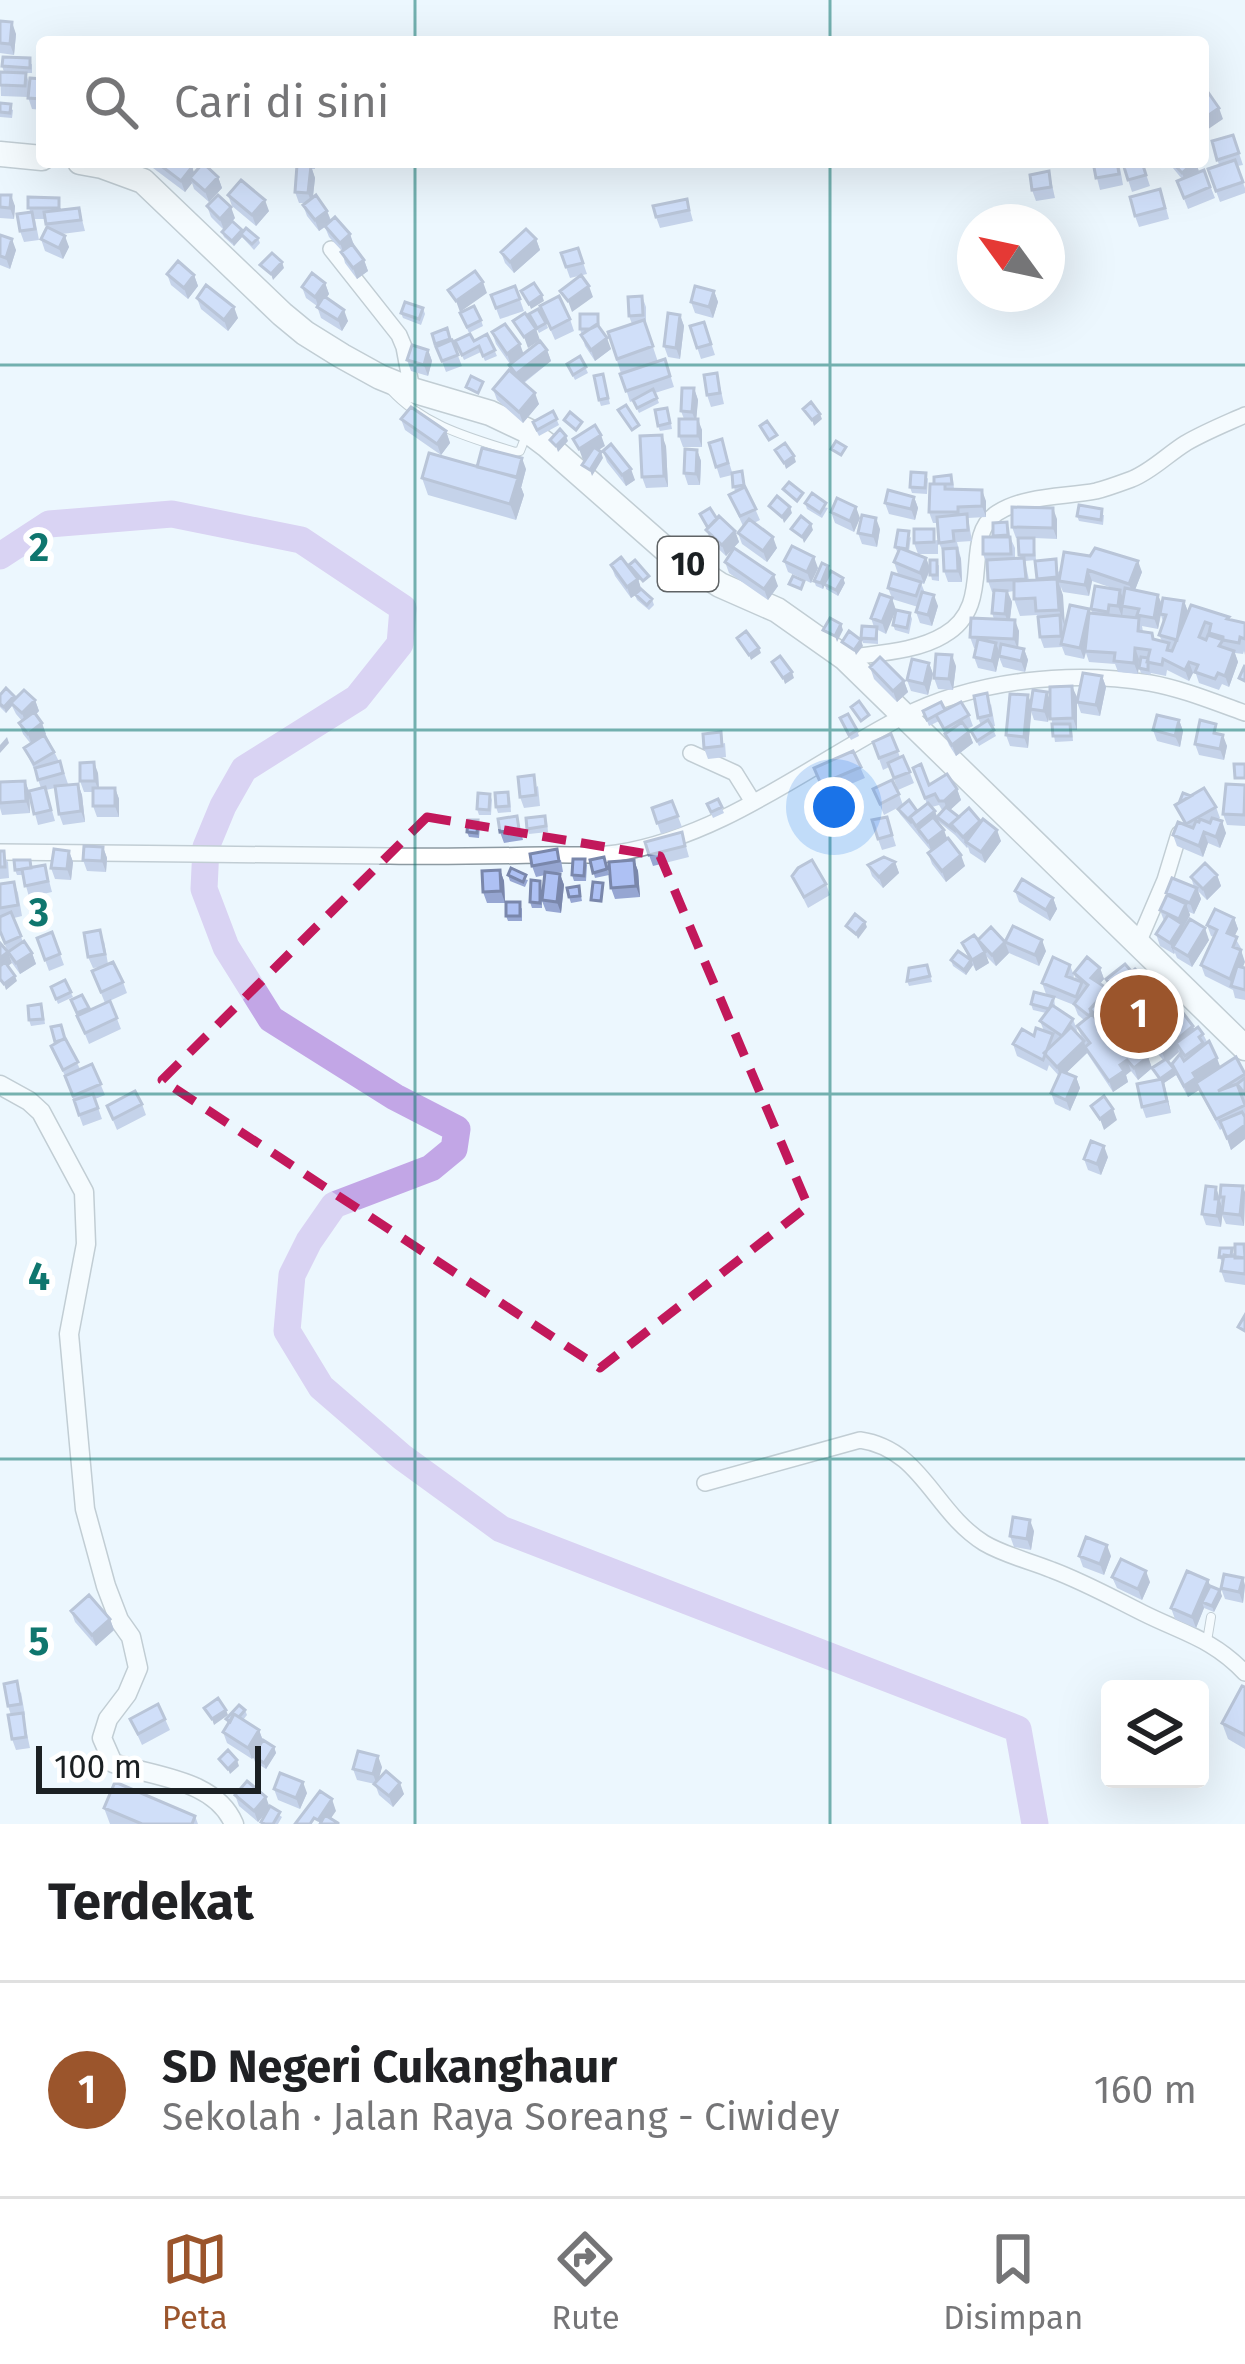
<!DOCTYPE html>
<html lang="id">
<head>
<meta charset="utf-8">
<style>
  body { margin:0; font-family:"Fira Sans",sans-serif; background:#f6f6f6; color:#202124 }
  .controls { position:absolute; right:36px; bottom:36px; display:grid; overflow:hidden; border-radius:12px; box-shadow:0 12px 48px #0002 }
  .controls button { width:108px; height:108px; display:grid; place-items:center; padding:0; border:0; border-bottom:3px solid #e0e0e0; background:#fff; color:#202124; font:60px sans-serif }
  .compass { position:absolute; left:957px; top:204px; width:108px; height:108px; border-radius:50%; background:#fff; box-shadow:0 12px 48px #0002; rotate:303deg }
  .scale { position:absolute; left:36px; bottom:30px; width:225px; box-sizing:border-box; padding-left:12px; border:6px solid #1b2023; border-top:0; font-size:33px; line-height:42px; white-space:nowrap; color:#1b2023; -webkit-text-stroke:9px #fff; paint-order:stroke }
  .you { position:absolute; left:834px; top:807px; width:42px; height:42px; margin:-30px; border:9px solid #fff; border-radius:50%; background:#1a73e8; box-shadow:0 0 0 18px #1a73e833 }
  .badge { display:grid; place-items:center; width:78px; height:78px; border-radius:50%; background:#9b552c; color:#fff; font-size:39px; font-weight:700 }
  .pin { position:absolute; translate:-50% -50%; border:6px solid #fff; box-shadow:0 3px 12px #0006 }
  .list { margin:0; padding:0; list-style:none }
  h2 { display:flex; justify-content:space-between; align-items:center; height:156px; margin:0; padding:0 48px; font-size:51px }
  h2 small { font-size:39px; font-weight:400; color:#757577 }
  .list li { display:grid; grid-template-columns:78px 1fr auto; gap:36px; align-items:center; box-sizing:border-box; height:216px; padding:0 48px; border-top:3px solid #e0e0e0 }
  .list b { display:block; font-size:45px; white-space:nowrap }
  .list p { margin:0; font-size:39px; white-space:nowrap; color:#757577 }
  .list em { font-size:39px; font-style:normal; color:#757577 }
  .icon { flex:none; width:66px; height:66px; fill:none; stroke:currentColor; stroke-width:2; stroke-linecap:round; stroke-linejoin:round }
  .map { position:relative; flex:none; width:1245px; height:1824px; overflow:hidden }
  .search { position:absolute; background:#fff; box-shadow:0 12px 48px #0002; left:36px; right:36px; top:36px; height:132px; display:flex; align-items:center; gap:30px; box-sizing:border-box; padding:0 42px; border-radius:12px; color:#757577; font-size:45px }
  .sheet { height:372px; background:#fff }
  nav { display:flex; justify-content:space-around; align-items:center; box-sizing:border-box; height:168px; border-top:3px solid #e0e0e0; background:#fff; font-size:33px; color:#757577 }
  nav a { display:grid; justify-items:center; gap:6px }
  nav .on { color:#9b552c }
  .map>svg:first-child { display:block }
</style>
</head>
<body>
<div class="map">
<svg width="1245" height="1824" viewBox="0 0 1245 1824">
  <rect width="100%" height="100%" fill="#ecf7fe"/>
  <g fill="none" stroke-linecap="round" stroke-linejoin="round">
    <path stroke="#c2a6e6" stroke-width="27" d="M 0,556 L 49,524 L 172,514 L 301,540 L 403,608 L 400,644 L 357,698 L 244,769 L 223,806 L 206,847 L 204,889 L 226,947 L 271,1019 L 395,1097 L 457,1129 L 454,1149 L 431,1168 L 334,1205 L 309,1241 L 292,1275 L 287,1331 L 321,1387 L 402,1457 L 501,1529 L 1018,1729 L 1035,1824"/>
    <g stroke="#8d9aa2" stroke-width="10">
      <path id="service" d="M 391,390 C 424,426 471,438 515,452 L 520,451 L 525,438
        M 1207,1641 L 1211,1617"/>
    </g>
    <g stroke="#8d9aa2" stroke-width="18">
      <path id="minor" d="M 331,249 L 399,335 L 404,347 L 412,390
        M 845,658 C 877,653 916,652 944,635 C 997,605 959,538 997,513 C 1025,495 1065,497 1096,491 C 1108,488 1121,483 1132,479 C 1152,471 1168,454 1186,443 C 1205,432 1225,424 1245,415
        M 691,753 L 735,773 L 753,802
        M 0,852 C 130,853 260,855 390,856 C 442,857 493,856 544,855 C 568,854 593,857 617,853 C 723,836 809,765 902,717 C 975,680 1069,670 1150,683 C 1183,689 1214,702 1245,713
        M 1138,943 L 1165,880 L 1179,834
        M 705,1483 L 860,1440 C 922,1449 934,1512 984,1543 C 1004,1555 1030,1561 1052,1570 C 1084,1582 1113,1598 1143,1613 C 1183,1633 1213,1639 1245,1673"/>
    </g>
    <g stroke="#8d9aa2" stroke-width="21">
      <path id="tertiary" d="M 0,1085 L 29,1101 L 41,1112 L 84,1192 L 86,1244 L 69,1334 L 85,1509 L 106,1586 L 119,1620 L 131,1637 L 138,1668 L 127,1694 L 108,1719 L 102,1738 L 113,1763 C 154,1777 215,1779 234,1824"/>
    </g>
    <g stroke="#8d9aa2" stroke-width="27">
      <path id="trunk" d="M 0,154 L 42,158
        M 80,162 L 102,166 L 143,181 L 282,314 L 305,333 L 342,356 L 380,377 L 412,390 L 490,413 L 528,431 L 548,446 L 664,548 L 720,585 L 777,610 L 845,658 L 1245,1048"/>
    </g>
    <use href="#service" stroke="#fff" stroke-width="8"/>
    <use href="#minor" stroke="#fff" stroke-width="15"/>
    <use href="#tertiary" stroke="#fff" stroke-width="18"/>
    <use href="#trunk" stroke="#fff" stroke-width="24"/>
  </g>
  <path fill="#96a6d2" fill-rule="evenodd" d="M 0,21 L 16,34 L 14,55 L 0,53 Z
    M 32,64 L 32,73 L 26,73 L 29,83 L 42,79 L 42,110 L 32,109 L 28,97 L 1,96 L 0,72 L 4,72 L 2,66 Z
    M 0,103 L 13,110 L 12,118 L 0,117 Z
    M 1233,135 L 1243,165 L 1237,166 L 1245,188 L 1245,193 L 1220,202 L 1208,169 L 1219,165 L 1212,141 Z
    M 145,162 L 186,162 L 192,167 L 194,173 L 218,177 L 222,188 L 209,202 L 194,189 L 192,183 L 185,192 Z
    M 297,162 L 315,162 L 315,169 L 312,169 L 315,178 L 313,197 L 327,211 L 331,220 L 350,234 L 353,246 L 364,260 L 368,271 L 357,279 L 345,263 L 342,251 L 329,237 L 325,227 L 319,231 L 307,216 L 303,205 L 305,203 L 299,203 L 295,192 Z
    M 333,162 L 352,162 L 351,167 L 335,166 Z
    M 1093,162 L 1119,162 L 1123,185 L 1100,190 Z
    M 1142,162 L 1150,186 L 1132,192 L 1124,167 Z
    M 1168,162 L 1196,162 L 1199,172 L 1204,170 L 1215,198 L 1188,209 L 1177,181 L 1182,179 Z
    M 1049,171 L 1055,198 L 1036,201 L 1032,190 Z
    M 0,195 L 15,206 L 14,219 L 0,218 Z
    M 228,195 L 269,211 L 256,226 L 232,206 Z
    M 28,197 L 63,210 L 79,208 L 85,231 L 62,234 L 69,247 L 63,259 L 45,251 L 41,239 L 47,227 L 45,219 L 35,219 L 39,240 L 24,242 L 20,231 L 30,212 Z
    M 687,199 L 693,221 L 660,228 L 656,217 Z
    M 1164,200 L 1169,219 L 1139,227 L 1135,216 Z
    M 207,206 L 235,218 L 224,230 L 211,217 Z
    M 222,232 L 258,238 L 260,243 L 254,250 L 242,237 L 234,246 L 224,237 Z
    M 0,235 L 16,250 L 10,269 L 0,265 Z
    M 536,239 L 540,250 L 514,273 L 505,263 L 501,252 Z
    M 578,248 L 587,274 L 570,278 L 561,253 Z
    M 167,274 L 194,275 L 198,286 L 188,299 L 171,285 Z
    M 325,283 L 329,294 L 326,298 L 348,321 L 342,331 L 321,318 L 317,306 L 306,298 L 302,287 Z
    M 515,286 L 524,311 L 500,319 L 491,295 Z
    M 714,291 L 718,302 L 713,318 L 695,313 L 691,302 Z
    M 642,296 L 646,307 L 646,326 L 658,362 L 665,359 L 674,387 L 655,393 L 659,403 L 639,413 L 633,401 L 630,402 L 608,332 L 632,324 L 629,316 Z
    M 197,298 L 238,318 L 228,331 L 201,309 Z
    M 540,306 L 570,319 L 574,331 L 555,340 Z
    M 423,308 L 425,314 L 421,325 L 403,318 L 401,313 Z
    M 460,313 L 481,320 L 483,326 L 469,333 Z
    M 529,314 L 546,323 L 548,328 L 539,333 Z
    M 598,314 L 600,328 L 611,349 L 595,361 L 585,346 L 580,329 Z
    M 680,315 L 684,326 L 680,359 L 668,357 L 664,346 Z
    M 704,322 L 715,355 L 701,359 L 690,326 Z
    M 447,328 L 462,366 L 446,372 L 432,334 Z
    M 492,332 L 523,354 L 547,350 L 551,361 L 524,383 L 539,404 L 523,423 L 497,400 L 493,389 L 512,373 L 510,364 L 496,344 Z
    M 487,334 L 497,356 L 485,361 L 481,352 L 464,360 L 455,341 L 474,341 Z
    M 428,350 L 432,361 L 428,376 L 411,371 L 407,360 Z
    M 580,356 L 588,373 L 575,380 L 567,364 Z
    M 717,373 L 724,404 L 711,407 L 707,395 Z
    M 603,374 L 610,404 L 601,406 L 599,400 Z
    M 694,388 L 698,400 L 696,419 L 702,430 L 702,447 L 683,447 L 679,436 L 684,419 L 681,411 Z
    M 553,411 L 559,425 L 539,436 L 535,428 Z
    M 669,413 L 672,429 L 660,431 L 658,426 Z
    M 401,419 L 446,431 L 450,443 L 441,455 L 405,430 Z
    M 722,439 L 732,472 L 742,471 L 746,488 L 760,520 L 754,523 L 777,548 L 767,562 L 742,544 L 738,533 L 743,526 L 729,495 L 735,492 L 732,475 L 720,478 L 709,443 Z
    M 666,446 L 668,487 L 646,488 L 642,477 Z
    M 697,450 L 701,461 L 700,485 L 688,485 L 684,473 Z
    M 603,451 L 635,480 L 626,486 L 607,462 Z
    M 477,467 L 526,469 L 521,488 L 524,495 L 516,520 L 428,495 L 422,478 Z
    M 928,478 L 927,494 L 912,493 L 910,487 Z
    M 953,480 L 954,489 L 986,501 L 986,517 L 968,518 L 972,541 L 957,542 L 961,559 L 962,582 L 948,582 L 944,571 L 944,554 L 939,543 L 937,523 L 933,523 L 929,512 L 930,484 Z
    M 914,497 L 918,508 L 915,520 L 889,514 L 885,503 Z
    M 805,503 L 828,508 L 822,518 L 807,509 Z
    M 831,512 L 860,518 L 854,532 L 835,523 Z
    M 700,514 L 717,519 L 735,531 L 739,542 L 726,556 L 710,541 L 707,529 Z
    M 1104,515 L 1103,525 L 1079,521 L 1077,516 Z
    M 1057,519 L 1057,539 L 1034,538 L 1036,560 L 1025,561 L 1029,580 L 1037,580 L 1060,571 L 1064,552 L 1142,572 L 1135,590 L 1158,595 L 1162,604 L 1184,601 L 1188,612 L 1229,617 L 1230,620 L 1245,623 L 1245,655 L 1244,651 L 1243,654 L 1235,653 L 1238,662 L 1229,687 L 1222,684 L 1219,690 L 1199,683 L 1196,674 L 1193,673 L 1189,681 L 1167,670 L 1166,676 L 1151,673 L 1150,675 L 1141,673 L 1139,668 L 1141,659 L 1139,659 L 1138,674 L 1118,672 L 1115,664 L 1089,662 L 1086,653 L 1084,659 L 1065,655 L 1062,647 L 1044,648 L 1040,637 L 1037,615 L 1020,616 L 1014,599 L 1014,591 L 1008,592 L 1012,602 L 1010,620 L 1019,631 L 1018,648 L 1024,649 L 1028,660 L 1025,672 L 1003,667 L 999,657 L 996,672 L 978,668 L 974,657 L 976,648 L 974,648 L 970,637 L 994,619 L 992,613 L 994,592 L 992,592 L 988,581 L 987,565 L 983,554 L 994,537 L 1009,527 L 1010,537 L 1015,548 L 1015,559 L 1020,558 L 1019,555 L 1025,538 L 1016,538 L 1012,527 ZM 1092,581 L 1115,589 L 1091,609 L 1093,614 L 1065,627 L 1061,587 L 1063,592 L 1089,596 ZM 1161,615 L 1163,622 L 1159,635 L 1162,641 L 1154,639 L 1143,632 L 1142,626 L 1158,629 Z
    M 880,529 L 877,547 L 862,544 L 858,533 Z
    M 911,537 L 909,551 L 926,558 L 930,568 L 939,565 L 939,581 L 932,580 L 930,570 L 924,584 L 921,583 L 925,593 L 938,606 L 932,626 L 920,623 L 916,612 L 918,607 L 892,599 L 886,634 L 878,630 L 878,644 L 863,643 L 861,638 L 874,627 L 871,618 L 892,598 L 888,588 L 913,579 L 898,574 L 894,562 L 898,553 L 895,547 Z
    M 938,540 L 938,554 L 918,554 L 914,543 Z
    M 784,561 L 818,568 L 811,583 L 788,572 Z
    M 725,562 L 778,586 L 768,600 L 729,573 Z
    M 611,565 L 638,579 L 641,589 L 652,599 L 654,605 L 649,610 L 637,600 L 635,595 L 631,598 L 615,576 Z
    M 830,572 L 826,581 L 845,583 L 838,596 L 826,589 L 825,584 L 823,589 L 816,586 L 814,581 Z
    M 910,613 L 912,619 L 909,634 L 895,630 L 893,625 Z
    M 929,663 L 933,674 L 928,695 L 911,691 L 907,680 Z
    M 956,666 L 953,690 L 938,689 L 934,678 Z
    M 870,667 L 904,681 L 908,692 L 897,702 L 874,679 Z
    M 1102,676 L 1106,687 L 1100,716 L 1081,713 L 1077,702 Z
    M 0,695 L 15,699 L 35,700 L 39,711 L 36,714 L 64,772 L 68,784 L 78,784 L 82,795 L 85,822 L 63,825 L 59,814 L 55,788 L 46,790 L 55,821 L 38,825 L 29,792 L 30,813 L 2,815 L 0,808 L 0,782 L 25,781 L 29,791 L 41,788 L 35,771 L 24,748 L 31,744 L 23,734 L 19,723 L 22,721 L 16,714 L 12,706 L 6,713 L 0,707 Z
    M 1028,695 L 1031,704 L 1077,697 L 1077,730 L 1072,730 L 1073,741 L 1055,742 L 1050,708 L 1048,722 L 1034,720 L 1031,711 L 1028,748 L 1010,746 L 1006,735 Z
    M 991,704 L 995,726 L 992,727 L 996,736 L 979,746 L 971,731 L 981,725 L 978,718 Z
    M 945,710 L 969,715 L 973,726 L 967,729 L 973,743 L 956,756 L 949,745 L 939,721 L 929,726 L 923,711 Z
    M 1179,720 L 1183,731 L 1180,747 L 1157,741 L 1153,730 Z
    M 842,724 L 857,730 L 859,736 L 851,740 Z
    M 891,734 L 900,757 L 903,756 L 914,783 L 898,790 L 889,767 L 883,770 L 873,742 Z
    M 1220,734 L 1227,746 L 1224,760 L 1199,755 L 1195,744 Z
    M 725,743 L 726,757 L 708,759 L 704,748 Z
    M 853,751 L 865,778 L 825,795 L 814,768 Z
    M 913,768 L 929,785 L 957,789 L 961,800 L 950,810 L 959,817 L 981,823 L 1001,841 L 985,863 L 970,853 L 968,847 L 967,848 L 955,835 L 939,822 L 947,838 L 965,866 L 946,882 L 932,864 L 928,853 L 931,851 L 900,814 L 898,809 L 901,806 L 884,815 L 873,789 L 899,794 L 903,805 L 917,811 L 927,804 ZM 939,805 L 942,810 L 937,817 L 932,807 Z
    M 98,773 L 99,788 L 115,788 L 119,799 L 119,817 L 97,817 L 93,806 L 93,792 L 84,792 L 80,781 Z
    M 1245,785 L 1245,826 L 1227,825 L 1223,814 Z
    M 538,786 L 540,806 L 524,808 L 520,797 Z
    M 490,794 L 492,800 L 491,815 L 479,815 L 477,809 Z
    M 510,797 L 511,812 L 498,813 L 496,807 Z
    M 718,799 L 724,813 L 713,818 L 707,804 Z
    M 672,801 L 682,827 L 661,834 L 652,808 Z
    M 1175,805 L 1216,807 L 1220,818 L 1217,820 L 1226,833 L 1220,848 L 1208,843 L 1203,857 L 1177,846 L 1173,835 L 1184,824 Z
    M 517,816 L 523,840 L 504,843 L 500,832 Z
    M 887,817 L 896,846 L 882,850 L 878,839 Z
    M 547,821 L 548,832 L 529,834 L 527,829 Z
    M 480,826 L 479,838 L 469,837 L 467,832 Z
    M 682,832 L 689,857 L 653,866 L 649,855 Z
    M 103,847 L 107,858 L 106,872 L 87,871 L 83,860 Z
    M 0,851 L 8,862 L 9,878 L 0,879 Z
    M 69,851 L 73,862 L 71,880 L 55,879 L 51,868 Z
    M 604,857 L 609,875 L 595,878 L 590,860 Z
    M 585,859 L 587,865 L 586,881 L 574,881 L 572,875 Z
    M 561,860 L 563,872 L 556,873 L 560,874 L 564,885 L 561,913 L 546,911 L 542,901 L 542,908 L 532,908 L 530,902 L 540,881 L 542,897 L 545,875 L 536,877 L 532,866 Z
    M 634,860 L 638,871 L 640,897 L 615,899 L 611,888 Z
    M 895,862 L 899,873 L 883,888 L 872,876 L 868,865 Z
    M 45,865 L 52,892 L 29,897 L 23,875 L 17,875 L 15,870 Z
    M 500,870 L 504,881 L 505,903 L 487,903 L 483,892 Z
    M 508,875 L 528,880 L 525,887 L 510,881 Z
    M 1217,875 L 1221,886 L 1207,900 L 1198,891 L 1201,899 L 1194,914 L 1189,912 L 1190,915 L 1184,930 L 1209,940 L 1192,967 L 1177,958 L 1175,953 L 1174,954 L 1160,946 L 1156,934 L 1164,921 L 1160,910 L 1167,896 L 1166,893 L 1194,887 L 1191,877 Z
    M 792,876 L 826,884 L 830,895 L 808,908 Z
    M 14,882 L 18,893 L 22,916 L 14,918 L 23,942 L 32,953 L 36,964 L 20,974 L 12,963 L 0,932 L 0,884 Z
    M 579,886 L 582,901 L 571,903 L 569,897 Z
    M 1015,891 L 1053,898 L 1057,909 L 1050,921 L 1019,902 Z
    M 522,908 L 522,921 L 508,921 L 506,916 Z
    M 1234,918 L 1238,929 L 1234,936 L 1241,948 L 1243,967 L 1245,968 L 1245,1000 L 1235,998 L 1233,990 L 1205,976 L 1201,965 L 1214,937 L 1211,936 L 1207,925 Z
    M 52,932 L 64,965 L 49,971 L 37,938 Z
    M 978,940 L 1005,942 L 1046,951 L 1039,966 L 1009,953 L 996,966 L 986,956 L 989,963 L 976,971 L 973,965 L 966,975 L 953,966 L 951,960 L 968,957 L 962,943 Z
    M 104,941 L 108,964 L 123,982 L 127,993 L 105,1003 L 92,971 L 102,967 L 93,968 L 88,957 Z
    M 927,965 L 932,982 L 909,986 L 907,981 Z
    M 1070,965 L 1074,976 L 1073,978 L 1076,980 L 1074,973 L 1100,968 L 1104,979 L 1100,984 L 1109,991 L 1106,979 L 1132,972 L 1150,985 L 1152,990 L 1164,1004 L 1181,1010 L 1195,1030 L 1203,1034 L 1221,1068 L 1245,1071 L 1245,1139 L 1231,1150 L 1223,1128 L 1220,1130 L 1199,1090 L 1188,1097 L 1176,1075 L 1164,1083 L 1171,1113 L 1146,1118 L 1142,1107 L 1159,1080 L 1152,1068 L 1164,1061 L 1150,1045 L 1147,1035 L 1138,1043 L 1148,1057 L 1152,1068 L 1138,1080 L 1131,1071 L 1126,1075 L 1128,1082 L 1113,1092 L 1087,1053 L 1066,1073 L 1076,1077 L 1080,1088 L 1070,1111 L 1055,1104 L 1051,1093 L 1059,1076 L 1049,1065 L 1047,1071 L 1017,1056 L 1013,1044 L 1044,1031 L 1040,1021 L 1046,1013 L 1033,1010 L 1031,1004 L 1054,997 L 1055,1007 L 1073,1019 L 1077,1030 L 1076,1032 L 1082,1038 L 1077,1026 L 1084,1020 L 1078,1015 L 1074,1005 L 1046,994 L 1042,983 ZM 1116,1036 L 1123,1044 L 1119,1049 L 1112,1040 ZM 1179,1052 L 1184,1061 L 1174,1069 L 1168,1062 Z
    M 65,980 L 73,997 L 58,1004 L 51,987 Z
    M 82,995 L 89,1011 L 110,1001 L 121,1029 L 89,1044 L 71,1000 Z
    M 43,1010 L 45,1024 L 31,1026 L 29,1020 Z
    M 66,1040 L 80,1069 L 92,1064 L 105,1095 L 95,1099 L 102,1119 L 83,1126 L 65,1076 L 51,1046 Z
    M 142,1104 L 146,1115 L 117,1130 L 107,1106 Z
    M 1108,1157 L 1101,1175 L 1088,1170 L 1084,1159 Z
    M 1216,1187 L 1222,1208 L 1220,1197 L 1245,1192 L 1244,1226 L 1226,1224 L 1222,1215 L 1221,1227 L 1206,1225 L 1202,1214 Z
    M 1245,1247 L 1245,1285 L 1225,1282 L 1221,1271 L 1223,1263 L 1219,1257 L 1234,1253 L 1234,1257 Z
    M 1034,1531 L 1031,1550 L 1014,1547 L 1010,1536 Z
    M 1079,1556 L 1111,1556 L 1104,1575 L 1083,1567 Z
    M 1112,1577 L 1150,1582 L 1142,1600 L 1117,1588 Z
    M 1208,1580 L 1210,1586 L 1222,1596 L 1214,1612 L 1204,1608 L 1196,1628 L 1175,1619 L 1171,1608 Z
    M 1245,1585 L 1243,1603 L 1225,1599 L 1221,1588 Z
    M 71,1611 L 110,1619 L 114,1630 L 96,1646 L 75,1622 Z
    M 1245,1687 L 1245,1749 L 1228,1739 L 1222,1723 Z
    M 21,1692 L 25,1715 L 23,1715 L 30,1748 L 16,1750 L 12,1739 L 11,1715 L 8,1706 Z
    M 245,1710 L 247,1715 L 243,1720 L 259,1730 L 263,1741 L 274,1747 L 276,1753 L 266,1769 L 255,1762 L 253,1757 L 252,1759 L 227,1743 L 223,1732 L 228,1724 L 226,1719 Z
    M 130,1719 L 165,1719 L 170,1730 L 142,1745 Z
    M 382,1767 L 379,1778 L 404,1794 L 393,1807 L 379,1795 L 375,1784 L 357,1780 L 353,1769 Z
    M 274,1789 L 307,1793 L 300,1809 L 278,1800 Z
    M 235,1795 L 269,1808 L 282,1817 L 278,1824 L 262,1824 L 261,1822 L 268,1810 L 258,1822 L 239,1806 Z
    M 104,1808 L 195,1816 L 198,1824 L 110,1824 Z"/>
  <path fill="#7a87ab" d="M 12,22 L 16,34 L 14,55 L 10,44 Z
    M 1219,108 L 1223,119 L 1204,132 L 1203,119 Z
    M 1194,162 L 1196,162 L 1199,172 L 1186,184 L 1182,173 Z
    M 311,166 L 315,178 L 312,204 L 308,193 Z
    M 192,167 L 196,178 L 190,178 L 192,183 L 185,192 L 181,181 Z
    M 218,177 L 222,188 L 209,202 L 205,191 Z
    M 11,195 L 15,206 L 14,219 L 10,208 Z
    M 265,200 L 269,211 L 256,226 L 252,215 Z
    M 231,207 L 235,218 L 224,230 L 220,219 Z
    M 327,211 L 331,222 L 319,231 L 315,220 Z
    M 242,230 L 244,236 L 241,234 L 242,237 L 234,246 L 232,241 Z
    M 350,234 L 354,245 L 344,254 L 340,243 Z
    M 65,236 L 69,247 L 63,259 L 59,248 Z
    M 12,239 L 16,250 L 10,269 L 6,258 Z
    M 536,239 L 540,250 L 514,273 L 510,262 Z
    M 364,260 L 368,271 L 357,279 L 353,268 Z
    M 282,262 L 284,268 L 273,280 L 271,274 Z
    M 194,275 L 198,286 L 188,299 L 184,288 Z
    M 483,282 L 487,293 L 460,312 L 456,301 Z
    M 325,283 L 329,294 L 319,308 L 315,297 Z
    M 589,286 L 593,297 L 572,312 L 568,301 Z
    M 714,291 L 718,302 L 713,318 L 709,307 Z
    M 542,295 L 544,301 L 531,309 L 529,304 Z
    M 234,307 L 238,318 L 228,331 L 224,320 Z
    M 344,310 L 348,321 L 342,331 L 338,320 Z
    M 680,315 L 684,326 L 680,359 L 676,348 Z
    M 536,329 L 540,340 L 528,348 L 524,337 Z
    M 607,338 L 611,349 L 595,361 L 591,350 Z
    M 520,344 L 524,355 L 511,365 L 507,354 Z
    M 428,350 L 432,361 L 428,376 L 424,365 Z
    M 547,350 L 551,361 L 520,385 L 516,374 Z
    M 694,388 L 698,400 L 696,423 L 692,412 Z
    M 535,393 L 539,404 L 523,423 L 519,412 Z
    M 820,414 L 822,419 L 814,426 L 812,420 Z
    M 698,419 L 702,430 L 702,447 L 698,436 Z
    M 446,431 L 450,443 L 441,455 L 437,444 Z
    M 601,435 L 605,446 L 583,460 L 579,449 Z
    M 662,435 L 666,446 L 668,487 L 664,476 Z
    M 566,436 L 568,441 L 558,452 L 556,446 Z
    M 697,450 L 701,461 L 700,485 L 696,474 Z
    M 601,452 L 603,458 L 592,476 L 590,470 Z
    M 794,456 L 796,462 L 786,469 L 784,463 Z
    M 522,458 L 526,469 L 521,488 L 517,477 Z
    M 631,469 L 635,480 L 626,486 L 622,475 Z
    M 518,478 L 524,495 L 516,520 L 510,504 Z
    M 982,490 L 986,501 L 986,517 L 982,506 Z
    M 914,497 L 918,508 L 915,520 L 911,509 Z
    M 790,507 L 792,513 L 784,523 L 782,517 Z
    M 856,507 L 860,518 L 854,532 L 850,521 Z
    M 1053,508 L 1057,519 L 1057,539 L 1053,528 Z
    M 876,518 L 880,529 L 877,547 L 873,536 Z
    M 811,524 L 813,530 L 804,543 L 802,537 Z
    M 735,531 L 739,542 L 726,556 L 722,545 Z
    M 773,537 L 777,548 L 767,562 L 763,551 Z
    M 957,548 L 961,559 L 962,582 L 958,571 Z
    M 814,557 L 818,568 L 811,583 L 807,572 Z
    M 926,558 L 930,569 L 924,584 L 920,573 Z
    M 1138,561 L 1142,572 L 1133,595 L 1129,584 Z
    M 828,566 L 830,572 L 823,589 L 821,583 Z
    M 1088,570 L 1092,581 L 1089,596 L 1085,585 Z
    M 774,575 L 778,586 L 768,600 L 764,589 Z
    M 843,578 L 845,583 L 838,596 L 836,590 Z
    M 638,579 L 642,591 L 631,598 L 627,587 Z
    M 1057,579 L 1063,595 L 1065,627 L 1059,610 Z
    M 1120,590 L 1124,601 L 1122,617 L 1118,606 Z
    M 1007,591 L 1012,602 L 1009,626 L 1005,614 Z
    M 934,595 L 938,606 L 932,626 L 928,615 Z
    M 1158,595 L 1162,606 L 1158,629 L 1154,618 Z
    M 892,598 L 896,610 L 886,634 L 882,622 Z
    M 1184,601 L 1188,612 L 1177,640 Z
    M 1089,609 L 1093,620 L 1084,659 L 1080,648 Z
    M 1015,620 L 1019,631 L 1018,650 L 1014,639 Z
    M 841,624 L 843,630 L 837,642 L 835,636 Z
    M 861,640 L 863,646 L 856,655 L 854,650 Z
    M 996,643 L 1000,654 L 996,672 L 992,661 Z
    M 759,648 L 761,653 L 751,660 L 749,655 Z
    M 1135,648 L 1139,659 L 1138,674 L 1134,663 Z
    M 1024,649 L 1028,660 L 1025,672 L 1021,661 Z
    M 1234,651 L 1238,662 L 1229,687 L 1225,676 Z
    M 952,655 L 956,666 L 953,690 L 949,679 Z
    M 1189,662 L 1193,673 L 1189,681 L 1185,670 Z
    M 929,663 L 933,674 L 928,695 L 924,684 Z
    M 792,672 L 794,678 L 785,684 L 783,678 Z
    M 1102,676 L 1106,687 L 1100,716 L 1096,705 Z
    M 904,681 L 908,692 L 897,702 L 893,691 Z
    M 1072,686 L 1077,697 L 1077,730 L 1073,718 Z
    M 1047,692 L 1051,703 L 1048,722 L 1044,711 Z
    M 1028,695 L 1032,706 L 1028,748 L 1024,737 Z
    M 14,696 L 16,701 L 6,713 L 4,707 Z
    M 35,700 L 39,711 L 26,724 L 22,713 Z
    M 1179,720 L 1183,731 L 1180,747 L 1175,736 Z
    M 42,723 L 46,734 L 32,745 L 28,734 Z
    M 969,732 L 973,743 L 956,756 L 952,745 Z
    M 1223,735 L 1227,746 L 1224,760 L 1220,749 Z
    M 7,737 L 9,743 L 0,753 L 0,745 Z
    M 94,762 L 98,773 L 99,792 L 95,781 Z
    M 25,781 L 29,792 L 30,813 L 26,801 Z
    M 78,784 L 82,795 L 85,822 L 81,811 Z
    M 115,788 L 119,799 L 119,817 L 115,806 Z
    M 957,789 L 961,800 L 948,812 L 944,801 Z
    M 935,811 L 939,822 L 922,835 L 918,829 L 920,837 L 916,826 Z
    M 980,821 L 984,832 L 966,842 L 967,848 L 963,837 Z
    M 1222,821 L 1226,833 L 1220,848 L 1216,837 Z
    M 944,830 L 948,841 L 932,853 L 928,842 Z
    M 997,830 L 1001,841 L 985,863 L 981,852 Z
    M 1204,832 L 1208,843 L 1203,857 L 1199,846 Z
    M 103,847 L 107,858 L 106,872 L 102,861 Z
    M 69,851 L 73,862 L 71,880 L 67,869 Z
    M 961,855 L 965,866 L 946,882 L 942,871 Z
    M 634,860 L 638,871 L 640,897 L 636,886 Z
    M 895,862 L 899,873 L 883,888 L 879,877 Z
    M 500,870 L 504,881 L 505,903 L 501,891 Z
    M 560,874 L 564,885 L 561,913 L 557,902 Z
    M 1217,875 L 1221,886 L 1207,900 L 1203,889 Z
    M 1197,888 L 1201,899 L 1194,914 L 1190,903 Z
    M 1053,898 L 1057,909 L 1050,921 L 1046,910 Z
    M 1186,904 L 1190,915 L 1173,947 L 1174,954 L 1170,943 L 1181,925 L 1179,919 Z
    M 1234,918 L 1238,929 L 1231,944 L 1227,933 Z
    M 865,922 L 867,927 L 858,939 L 856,934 Z
    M 1205,928 L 1209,940 L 1192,967 L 1188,956 Z
    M 1042,940 L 1046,951 L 1039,966 L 1035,955 Z
    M 1005,942 L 1009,953 L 996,966 L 992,955 Z
    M 1241,950 L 1245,962 L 1235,987 L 1232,987 L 1230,979 Z
    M 8,952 L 12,963 L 0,972 L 0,958 Z
    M 985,952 L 989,963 L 976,971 L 972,960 Z
    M 32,953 L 36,964 L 20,974 L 16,963 Z
    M 971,960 L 973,965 L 966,975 L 964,970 Z
    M 1100,968 L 1104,979 L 1095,989 L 1091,978 Z
    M 15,976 L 17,981 L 6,990 L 4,984 Z
    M 1150,985 L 1156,1002 L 1112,1025 L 1116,1036 L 1110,1042 L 1104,1026 Z
    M 1155,1012 L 1159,1024 L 1135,1045 L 1131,1034 Z
    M 1193,1026 L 1197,1037 L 1176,1043 L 1179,1052 L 1166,1063 L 1162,1052 Z
    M 1084,1041 L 1087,1053 L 1061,1078 L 1057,1067 Z
    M 1148,1057 L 1152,1068 L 1138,1080 L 1134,1068 Z
    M 1217,1058 L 1221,1069 L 1196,1083 L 1199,1090 L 1188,1097 L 1184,1086 L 1193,1073 Z
    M 1127,1060 L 1131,1071 L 1126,1075 L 1128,1082 L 1113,1092 L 1109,1081 L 1120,1065 Z
    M 1174,1069 L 1176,1075 L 1164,1083 L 1171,1113 L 1160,1079 Z
    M 1076,1077 L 1080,1088 L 1070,1111 L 1066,1100 Z
    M 1113,1109 L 1117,1120 L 1104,1130 L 1100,1119 Z
    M 1245,1125 L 1245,1139 L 1231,1150 L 1227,1138 Z
    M 1104,1146 L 1108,1157 L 1101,1175 L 1097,1164 Z
    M 1243,1186 L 1245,1192 L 1244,1226 L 1240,1215 Z
    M 1216,1187 L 1223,1210 L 1221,1227 L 1217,1216 L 1215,1199 Z
    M 1030,1520 L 1034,1531 L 1031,1550 L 1027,1539 Z
    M 1107,1545 L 1111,1556 L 1104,1575 L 1100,1564 Z
    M 1146,1571 L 1150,1582 L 1142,1600 L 1138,1589 Z
    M 1243,1578 L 1245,1585 L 1243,1603 L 1239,1592 Z
    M 1208,1580 L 1212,1591 L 1202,1602 L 1204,1608 L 1196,1628 L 1192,1617 Z
    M 1220,1590 L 1222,1596 L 1214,1612 L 1212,1606 Z
    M 110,1619 L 114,1630 L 96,1646 L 92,1635 Z
    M 226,1710 L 228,1715 L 214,1725 L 212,1719 Z
    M 259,1730 L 263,1741 L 252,1759 L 248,1748 Z
    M 274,1747 L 276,1753 L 266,1769 L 264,1763 Z
    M 378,1756 L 382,1767 L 377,1785 L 373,1774 Z
    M 237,1760 L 239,1766 L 230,1774 L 228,1769 Z
    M 303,1782 L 307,1793 L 300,1809 L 296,1798 Z
    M 400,1783 L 404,1794 L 393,1807 L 389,1796 Z
    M 266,1797 L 270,1808 L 258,1822 L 254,1811 Z
    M 332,1799 L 336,1811 L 327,1824 L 320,1824 L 318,1820 Z"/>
  <path fill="#aec1f4" stroke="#7a87ab" stroke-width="3" fill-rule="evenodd" d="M 0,21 L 12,22 L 10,44 L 0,43 Z
    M 3,57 L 30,58 L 30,68 L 2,66 Z
    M 0,72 L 26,73 L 25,86 L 0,85 Z
    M 30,78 L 42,79 L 42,99 L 28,98 Z
    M 1203,85 L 1219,108 L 1203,119 Z
    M 0,103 L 11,104 L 10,113 L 0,112 Z
    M 1233,135 L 1239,153 L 1217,160 L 1212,141 Z
    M 1235,160 L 1243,182 L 1216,191 L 1208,169 Z
    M 156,162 L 186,162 L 192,167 L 181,181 Z
    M 1093,162 L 1117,162 L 1119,174 L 1096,178 Z
    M 1142,162 L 1146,175 L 1128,180 L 1124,167 Z
    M 1172,162 L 1194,162 L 1182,173 Z
    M 203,163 L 218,177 L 205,191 L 190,178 Z
    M 297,165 L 311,166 L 308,193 L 295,192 Z
    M 1204,170 L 1210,187 L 1184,198 L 1177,181 Z
    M 1049,171 L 1051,187 L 1032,190 L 1030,175 Z
    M 241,180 L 265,200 L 252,215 L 228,195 Z
    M 1160,189 L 1165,208 L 1135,216 L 1130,197 Z
    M 0,195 L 11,195 L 10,208 L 0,207 Z
    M 218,195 L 231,207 L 220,219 L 207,206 Z
    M 316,195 L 327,211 L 315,220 L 303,205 Z
    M 28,197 L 59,198 L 59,208 L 28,208 Z
    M 687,199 L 689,210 L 656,217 L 653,206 Z
    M 79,208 L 81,220 L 46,224 L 44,212 Z
    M 32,212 L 35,229 L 20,231 L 17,214 Z
    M 335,217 L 350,234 L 340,243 L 325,226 Z
    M 232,221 L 242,230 L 232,241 L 222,232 Z
    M 47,227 L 65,236 L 59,248 L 41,239 Z
    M 246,228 L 258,238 L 252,244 L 241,234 Z
    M 526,229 L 536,239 L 510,262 L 501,252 Z
    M 0,235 L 12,239 L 6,258 L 0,256 Z
    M 352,244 L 364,260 L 353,268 L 341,252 Z
    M 578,248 L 583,263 L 566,267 L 561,253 Z
    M 272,253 L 282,262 L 271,274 L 260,265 Z
    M 178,261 L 194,275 L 184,288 L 167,274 Z
    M 475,271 L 483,282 L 456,301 L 448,290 Z
    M 312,273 L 325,283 L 315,297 L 302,287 Z
    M 581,275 L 589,286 L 568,301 L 560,291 Z
    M 534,283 L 542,295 L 529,304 L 521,291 Z
    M 206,285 L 234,307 L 224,320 L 197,298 Z
    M 515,286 L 520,299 L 496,308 L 491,295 Z
    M 695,286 L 714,291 L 709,307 L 691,302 Z
    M 324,296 L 344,310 L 338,320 L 317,307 Z
    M 559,296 L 570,319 L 551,329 L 540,306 Z
    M 642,296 L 643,315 L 629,316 L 628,297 Z
    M 405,302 L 423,308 L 419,319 L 401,313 Z
    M 474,306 L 481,320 L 467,327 L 460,313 Z
    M 538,309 L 546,323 L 537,328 L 529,314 Z
    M 525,313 L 536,329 L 524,337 L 513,321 Z
    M 668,313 L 680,315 L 676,348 L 664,346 Z
    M 580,314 L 598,314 L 598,325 L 590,329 L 580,329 Z
    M 644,320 L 653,346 L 617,359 L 608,332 Z
    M 704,322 L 711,344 L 697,348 L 690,326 Z
    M 505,324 L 520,344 L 507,354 L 492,332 Z
    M 597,324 L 607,338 L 591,350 L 581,335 Z
    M 447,328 L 450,339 L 435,344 L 432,334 Z
    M 470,334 L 474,341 L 487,334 L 495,350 L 483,356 L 479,346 L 462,355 L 455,341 Z
    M 452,340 L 458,355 L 442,361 L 436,347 Z
    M 540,341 L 547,350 L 516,374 L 509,365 Z
    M 412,345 L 428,350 L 424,365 L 407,360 Z
    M 580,356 L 586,367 L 573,375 L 567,364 Z
    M 665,359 L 670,376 L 626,391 L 620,374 Z
    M 509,370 L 535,393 L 519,412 L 493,389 Z
    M 717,373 L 720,393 L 707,395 L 704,375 Z
    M 603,374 L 608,398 L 599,400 L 594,376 Z
    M 471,376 L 483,382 L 478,393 L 466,387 Z
    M 682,388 L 694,388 L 692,412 L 681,411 Z
    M 653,389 L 657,398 L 637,408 L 633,400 Z
    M 811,402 L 820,414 L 812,420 L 803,409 Z
    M 626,405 L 639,425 L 632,430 L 618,410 Z
    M 411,407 L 446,431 L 437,444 L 401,419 Z
    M 667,408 L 670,423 L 658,426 L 655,410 Z
    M 553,411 L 557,419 L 537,430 L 533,422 Z
    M 570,412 L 582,422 L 576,430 L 564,420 Z
    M 679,419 L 698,419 L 698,436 L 679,436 Z
    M 767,421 L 777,435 L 769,440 L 760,426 Z
    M 595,425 L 601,435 L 579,449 L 573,439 Z
    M 560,429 L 566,436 L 556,446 L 550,440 Z
    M 662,435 L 664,476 L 642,477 L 640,436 Z
    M 722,439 L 728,463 L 716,467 L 709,443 Z
    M 836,441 L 846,447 L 841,455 L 831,449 Z
    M 785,443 L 794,456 L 784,463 L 775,450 Z
    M 611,444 L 631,469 L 622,475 L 603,451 Z
    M 594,447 L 601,452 L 590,470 L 582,465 Z
    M 482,448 L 522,458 L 517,477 L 477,467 Z
    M 685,449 L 697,450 L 696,474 L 684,473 Z
    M 429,453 L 518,478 L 510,504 L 422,478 Z
    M 742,471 L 744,485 L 733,487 L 732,473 Z
    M 911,472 L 926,473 L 925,488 L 910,487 Z
    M 951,475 L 952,484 L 934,484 L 934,477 Z
    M 789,482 L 803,493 L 797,501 L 783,489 Z
    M 930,484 L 945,484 L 945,489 L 982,490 L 982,506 L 958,507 L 958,512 L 929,512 Z
    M 745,487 L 756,509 L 740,516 L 729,495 Z
    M 888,490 L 914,497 L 911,509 L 885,503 Z
    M 812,493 L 826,503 L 820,513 L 805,503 Z
    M 777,496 L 790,507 L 782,517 L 769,506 Z
    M 837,498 L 856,507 L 850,521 L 831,512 Z
    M 1079,505 L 1102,509 L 1101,520 L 1077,516 Z
    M 1012,507 L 1053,508 L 1053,528 L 1012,527 Z
    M 710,508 L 717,519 L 708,528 L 700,514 Z
    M 967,514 L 968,530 L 953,531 L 954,541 L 939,543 L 937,517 Z
    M 862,515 L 876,518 L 873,536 L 858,533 Z
    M 719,516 L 735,531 L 722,545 L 706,530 Z
    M 801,516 L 811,524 L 802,537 L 791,529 Z
    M 749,519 L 773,537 L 763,551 L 738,533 Z
    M 1007,522 L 1008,535 L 993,536 L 993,523 Z
    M 914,529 L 934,529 L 934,542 L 914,543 Z
    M 898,530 L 909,531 L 907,549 L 895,547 Z
    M 983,537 L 1010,537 L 1011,554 L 983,554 Z
    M 1018,538 L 1034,538 L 1034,555 L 1019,555 Z
    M 792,546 L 814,557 L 807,572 L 784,561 Z
    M 734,548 L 774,575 L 764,589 L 725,562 Z
    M 900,548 L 926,558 L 920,573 L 894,562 Z
    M 957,548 L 958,571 L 944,571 L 943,549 Z
    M 1095,548 L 1138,561 L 1129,584 L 1088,570 L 1085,585 L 1059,581 L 1064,552 L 1090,556 Z
    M 621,557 L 638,579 L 627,587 L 611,565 Z
    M 1024,558 L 1026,579 L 988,581 L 987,560 Z
    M 1056,559 L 1057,577 L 1037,579 L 1035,561 Z
    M 635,560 L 649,576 L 643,581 L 629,565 Z
    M 930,560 L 937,560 L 937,575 L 930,575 Z
    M 822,563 L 828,566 L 821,583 L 814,581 Z
    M 831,571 L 843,578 L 836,590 L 824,584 Z
    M 892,573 L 921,582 L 916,596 L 888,588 Z
    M 793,576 L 804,581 L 801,589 L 789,584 Z
    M 1057,579 L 1059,610 L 1036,611 L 1035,598 L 1014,599 L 1014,581 Z
    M 1095,586 L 1120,590 L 1118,606 L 1109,605 L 1108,612 L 1091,609 Z
    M 1125,588 L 1158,595 L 1154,618 L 1137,615 L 1139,609 L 1122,606 Z
    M 641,589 L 652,599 L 647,605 L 635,594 Z
    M 994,590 L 1007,591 L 1005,614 L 992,613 Z
    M 922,592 L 934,595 L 928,615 L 916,612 Z
    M 880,594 L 892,598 L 882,622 L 871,618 Z
    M 1163,598 L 1184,601 L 1177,640 L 1159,635 L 1166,615 L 1160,614 Z
    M 1070,605 L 1089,609 L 1080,648 L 1061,644 Z
    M 1191,605 L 1229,617 L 1227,619 L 1245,623 L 1245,639 L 1240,637 L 1239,643 L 1223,640 L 1219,646 L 1234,651 L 1225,676 L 1218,673 L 1215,679 L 1195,672 L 1198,665 L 1189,662 L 1185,670 L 1163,659 L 1162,665 L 1147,662 L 1150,650 L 1135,648 L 1134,663 L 1114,661 L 1115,653 L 1085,651 L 1089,613 L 1139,618 L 1138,631 L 1152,633 L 1153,639 L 1169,643 L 1167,650 L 1172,651 ZM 1205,622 L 1211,624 L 1209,633 L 1223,637 L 1223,640 L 1208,635 L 1206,640 L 1199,637 Z
    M 896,610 L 910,613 L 907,628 L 893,625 Z
    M 1060,615 L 1061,636 L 1040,637 L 1038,617 Z
    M 830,618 L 841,624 L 835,636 L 823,630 Z
    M 971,618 L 1015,620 L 1014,639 L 970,637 Z
    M 862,626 L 877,627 L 876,639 L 861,638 Z
    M 746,631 L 759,648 L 749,655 L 737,638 Z
    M 849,631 L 861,640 L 854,650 L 842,642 Z
    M 978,639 L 996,643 L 992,661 L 974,657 Z
    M 1001,644 L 1024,649 L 1021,661 L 999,656 Z
    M 936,654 L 952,655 L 949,679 L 934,678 Z
    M 780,656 L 792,672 L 783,678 L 772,662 Z
    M 880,657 L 904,681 L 893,691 L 870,667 Z
    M 1141,657 L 1148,658 L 1148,670 L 1139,668 Z
    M 912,659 L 929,663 L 924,684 L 907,680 Z
    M 1245,665 L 1245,681 L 1239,678 Z
    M 1083,673 L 1102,676 L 1096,705 L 1077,702 Z
    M 1072,686 L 1073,718 L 1050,719 L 1050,687 Z
    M 6,688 L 14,696 L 4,707 L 0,704 L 0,695 Z
    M 24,690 L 35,700 L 22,713 L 11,703 Z
    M 1033,690 L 1047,692 L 1044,711 L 1030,709 Z
    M 987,693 L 991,715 L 978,718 L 974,696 Z
    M 1010,694 L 1028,695 L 1024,737 L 1006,735 Z
    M 859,701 L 869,715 L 861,721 L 851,707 Z
    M 941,702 L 945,710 L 927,720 L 923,711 Z
    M 961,702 L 969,715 L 944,729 L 936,715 Z
    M 34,712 L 42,723 L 28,734 L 19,723 Z
    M 848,714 L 857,730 L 849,735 L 840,718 Z
    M 1157,715 L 1179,720 L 1175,736 L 1153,730 Z
    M 988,720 L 994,730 L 977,741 L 971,731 Z
    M 1200,720 L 1216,724 L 1214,733 L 1223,735 L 1220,749 L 1195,744 Z
    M 962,722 L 969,732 L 952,745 L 945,734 Z
    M 1052,724 L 1070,724 L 1071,736 L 1053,736 Z
    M 721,732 L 722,746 L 704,748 L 703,734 Z
    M 891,734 L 898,751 L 879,758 L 873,742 Z
    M 44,735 L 54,752 L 34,764 L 24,748 Z
    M 853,751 L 861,767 L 821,784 L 814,768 Z
    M 903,756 L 910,772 L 894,778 L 888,763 Z
    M 60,761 L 63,773 L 38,780 L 35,768 Z
    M 94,762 L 95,781 L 80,781 L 80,763 Z
    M 921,764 L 929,785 L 947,774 L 957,789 L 944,801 L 939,801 L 935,794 L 925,798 L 913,768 Z
    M 1234,764 L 1245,764 L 1245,778 L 1235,778 Z
    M 534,775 L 536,795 L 520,797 L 518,777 Z
    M 892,780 L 899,794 L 880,804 L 873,789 Z
    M 25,781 L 26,801 L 0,803 L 0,782 Z
    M 78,784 L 81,811 L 59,814 L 55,786 Z
    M 1226,784 L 1245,785 L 1244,815 L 1223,814 Z
    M 45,787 L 51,810 L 34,814 L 29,791 Z
    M 93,788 L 115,788 L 115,806 L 93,806 Z
    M 1204,788 L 1216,807 L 1186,824 L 1175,805 Z
    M 508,792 L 509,806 L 496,807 L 495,793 Z
    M 478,793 L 490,794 L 489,810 L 477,809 Z
    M 1183,793 L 1191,796 L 1179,803 Z
    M 718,799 L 722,807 L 711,812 L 707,804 Z
    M 909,800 L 917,811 L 910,817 L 912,823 L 898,809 Z
    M 672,801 L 678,816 L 657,823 L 652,808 Z
    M 928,803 L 935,811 L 916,826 L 910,817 Z
    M 946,807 L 959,817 L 951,824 L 953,829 L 937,817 Z
    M 969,808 L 980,821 L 963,837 L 951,824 Z
    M 517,816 L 519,829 L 500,832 L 498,819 Z
    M 545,816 L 546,826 L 527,829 L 526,818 Z
    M 887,817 L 892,835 L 878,839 L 872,820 Z
    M 933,817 L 944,830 L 928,842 L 918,829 Z
    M 1212,818 L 1222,821 L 1216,837 L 1204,832 L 1199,846 L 1173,835 L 1178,822 L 1193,828 L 1196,821 L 1199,822 L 1200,819 L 1210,823 Z
    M 983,819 L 997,830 L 981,852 L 966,842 Z
    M 468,820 L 478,820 L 477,833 L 467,832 Z
    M 682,832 L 685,846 L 649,855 L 645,842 Z
    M 948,838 L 961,855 L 942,871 L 928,853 Z
    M 84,846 L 103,847 L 102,861 L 83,860 Z
    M 54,849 L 69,851 L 67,869 L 51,868 Z
    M 557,849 L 559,861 L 532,866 L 530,854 Z
    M 0,851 L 4,851 L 5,867 L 0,867 Z
    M 604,857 L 607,869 L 593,873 L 590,860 Z
    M 884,857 L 895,862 L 879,877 L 868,865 Z
    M 573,859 L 585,859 L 584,876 L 572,875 Z
    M 14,860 L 30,860 L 31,868 L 15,870 Z
    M 634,860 L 636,886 L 611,888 L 609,862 Z
    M 812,860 L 826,884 L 804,897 L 792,876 L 798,868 Z
    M 1205,863 L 1217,875 L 1203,889 L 1191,877 Z
    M 45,865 L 48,881 L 25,886 L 22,869 Z
    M 511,868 L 526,875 L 523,882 L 508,875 Z
    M 500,870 L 501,891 L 483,892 L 482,871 Z
    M 545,872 L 560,874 L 557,902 L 542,900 Z
    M 1172,878 L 1197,888 L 1190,903 L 1166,893 Z
    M 1022,879 L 1053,898 L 1046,910 L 1015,891 Z
    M 531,880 L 540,881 L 540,903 L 530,902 Z
    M 14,882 L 18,905 L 0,908 L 0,884 Z
    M 593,882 L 603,883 L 601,901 L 591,900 Z
    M 579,886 L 580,896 L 569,897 L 567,888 Z
    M 1167,895 L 1186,904 L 1179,919 L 1160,910 Z
    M 506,902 L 520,902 L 520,916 L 506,916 Z
    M 1215,909 L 1234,918 L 1227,933 L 1237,937 L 1233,947 L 1241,950 L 1230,979 L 1201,965 L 1217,930 L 1207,925 Z
    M 11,912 L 21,936 L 5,943 L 0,931 L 0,917 Z
    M 855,914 L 865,922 L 856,934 L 846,926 Z
    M 1168,915 L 1182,924 L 1170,943 L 1156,934 Z
    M 1190,919 L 1205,928 L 1188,956 L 1173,947 Z
    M 1013,926 L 1042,940 L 1035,955 L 1005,942 Z
    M 991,927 L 1005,942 L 992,955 L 978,940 L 985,952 L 972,960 L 962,943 L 974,935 L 978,940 Z
    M 100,930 L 105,954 L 88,957 L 84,933 Z
    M 52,932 L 60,954 L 45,960 L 37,938 Z
    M 24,941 L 32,953 L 16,963 L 8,952 Z
    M 0,943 L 8,952 L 0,958 Z
    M 958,951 L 971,960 L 964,970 L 951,960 Z
    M 1053,957 L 1070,965 L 1066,976 L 1082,982 L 1076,997 L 1042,983 Z
    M 1087,957 L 1100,968 L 1091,978 L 1108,989 L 1090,1009 L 1091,1013 L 1089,1016 L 1074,1004 L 1088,985 L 1074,973 Z
    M 5,962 L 15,976 L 4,984 L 0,979 L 0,966 Z
    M 113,962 L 123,982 L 101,992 L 92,971 Z
    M 1125,964 L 1132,972 L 1113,988 L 1106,979 Z
    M 927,965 L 930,976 L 907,981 L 909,968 Z
    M 1237,966 L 1245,968 L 1245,990 L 1231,986 Z
    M 1135,969 L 1150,985 L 1104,1026 L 1090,1009 Z
    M 65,980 L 71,992 L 56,999 L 51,987 Z
    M 1152,990 L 1164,1004 L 1172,998 L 1181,1010 L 1165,1024 L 1155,1012 L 1131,1034 L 1148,1057 L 1134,1068 L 1127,1060 L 1120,1065 L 1124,1071 L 1109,1081 L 1085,1047 L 1090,1043 L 1077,1026 L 1092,1014 L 1119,1049 L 1126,1040 L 1112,1025 Z
    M 1034,992 L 1054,997 L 1049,1009 L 1031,1004 Z
    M 82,995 L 89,1008 L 77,1013 L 71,1000 Z
    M 110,1001 L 117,1018 L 85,1033 L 77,1016 Z
    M 41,1004 L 43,1019 L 29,1020 L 28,1006 Z
    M 1052,1005 L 1073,1019 L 1062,1036 L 1071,1027 L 1084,1041 L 1057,1067 L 1044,1053 L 1062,1036 L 1040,1021 Z
    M 1183,1013 L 1193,1026 L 1162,1052 L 1146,1034 L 1157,1025 L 1162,1031 Z
    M 61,1025 L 65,1039 L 55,1042 L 51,1027 Z
    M 1198,1027 L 1203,1034 L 1199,1037 L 1203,1043 L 1185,1056 L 1176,1043 Z
    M 1036,1028 L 1053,1034 L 1043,1060 L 1013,1044 L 1022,1029 L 1034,1036 Z
    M 65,1038 L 78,1062 L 63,1070 L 51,1046 Z
    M 1209,1041 L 1217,1058 L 1193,1073 L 1196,1078 L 1184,1086 L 1172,1064 L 1180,1054 L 1184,1061 Z
    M 1236,1057 L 1245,1074 L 1218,1091 L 1237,1084 L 1245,1105 L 1216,1119 L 1196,1083 Z
    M 1166,1059 L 1174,1069 L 1160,1079 L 1152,1068 Z
    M 92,1064 L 101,1084 L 73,1096 L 65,1076 Z
    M 1061,1071 L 1076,1077 L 1066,1100 L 1051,1093 Z
    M 1245,1078 L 1245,1094 L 1237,1084 Z
    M 1162,1079 L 1167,1101 L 1142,1107 L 1137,1084 Z
    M 135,1091 L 142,1104 L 113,1119 L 107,1106 Z
    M 93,1094 L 98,1108 L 79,1115 L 74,1100 Z
    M 1104,1096 L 1113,1109 L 1100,1119 L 1091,1106 Z
    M 1242,1112 L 1245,1117 L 1245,1125 L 1227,1138 L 1220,1121 Z
    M 1091,1141 L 1104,1146 L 1097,1164 L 1084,1159 Z
    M 1221,1185 L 1243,1186 L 1240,1215 L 1222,1213 L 1224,1197 L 1220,1197 Z
    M 1206,1186 L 1216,1187 L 1215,1199 L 1219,1199 L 1217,1216 L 1202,1214 Z
    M 1235,1244 L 1244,1244 L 1245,1258 L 1235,1258 Z
    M 1220,1248 L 1232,1248 L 1231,1256 L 1219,1257 Z
    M 1224,1255 L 1245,1258 L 1245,1274 L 1221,1271 Z
    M 1245,1315 L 1245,1331 L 1238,1327 Z
    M 1013,1517 L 1030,1520 L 1027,1539 L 1010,1536 Z
    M 1086,1537 L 1107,1545 L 1100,1564 L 1079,1556 Z
    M 1121,1559 L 1146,1571 L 1138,1589 L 1112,1577 Z
    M 1187,1571 L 1208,1580 L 1192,1617 L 1171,1608 Z
    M 1224,1574 L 1243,1578 L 1239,1592 L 1221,1588 Z
    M 1210,1586 L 1220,1590 L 1212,1606 L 1202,1602 Z
    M 89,1595 L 110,1619 L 92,1635 L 71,1611 Z
    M 17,1681 L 21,1704 L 8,1706 L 4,1684 Z
    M 1242,1686 L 1245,1687 L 1245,1735 L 1222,1723 Z
    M 218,1698 L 226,1710 L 212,1719 L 204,1708 Z
    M 158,1704 L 165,1719 L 138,1734 L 130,1719 Z
    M 239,1705 L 245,1710 L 239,1717 L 234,1714 L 230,1722 L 226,1719 Z
    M 23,1713 L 26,1737 L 12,1739 L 8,1715 Z
    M 234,1714 L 259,1730 L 248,1748 L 223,1732 Z
    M 263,1740 L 274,1747 L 264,1763 L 253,1756 Z
    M 228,1750 L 237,1760 L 228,1769 L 219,1759 Z
    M 358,1751 L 378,1756 L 373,1774 L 353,1769 Z
    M 386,1771 L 400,1783 L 389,1796 L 374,1784 Z
    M 280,1773 L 303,1782 L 296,1798 L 274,1789 Z
    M 247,1781 L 266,1797 L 254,1811 L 235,1795 Z
    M 115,1782 L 195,1816 L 192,1824 L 142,1824 L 104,1808 Z
    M 320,1791 L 332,1799 L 318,1820 L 314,1818 L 310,1824 L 295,1824 Z
    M 270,1806 L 280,1812 L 273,1824 L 265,1824 L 261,1822 Z
    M 325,1815 L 338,1823 L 338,1824 L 320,1824 Z"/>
  <path d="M0 0H1245V1824H0ZM 427,817 L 660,856 L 808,1206 L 600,1368 L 162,1080 Z" fill="#ecf7fe" fill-opacity=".55" fill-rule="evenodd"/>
  <path fill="none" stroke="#c2185b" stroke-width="9" stroke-dasharray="24 15" stroke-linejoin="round" d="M 427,817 L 660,856 L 808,1206 L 600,1368 L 162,1080 Z"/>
  <path fill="none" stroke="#0f766e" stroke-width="3" stroke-opacity="0.55" d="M 415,0 L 415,42M 830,0 L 830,42M 415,162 L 415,1824M 830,162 L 830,1824M 0,365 L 1245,365M 0,730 L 1245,730M 0,1094 L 1245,1094M 0,1459 L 1245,1459"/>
  <g text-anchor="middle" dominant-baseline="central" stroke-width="12" stroke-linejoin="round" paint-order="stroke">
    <rect fill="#fff" stroke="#5f6365" stroke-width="3" x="658" y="537" width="60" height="54" rx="9"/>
    <g font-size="33" font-weight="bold" fill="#1b2023">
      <text x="688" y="564">10</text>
    </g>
  </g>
  <g font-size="39" text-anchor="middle" font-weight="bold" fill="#0f766e" stroke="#fff" stroke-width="12" stroke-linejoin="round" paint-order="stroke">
    <text x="39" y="561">2</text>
    <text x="39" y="926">3</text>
    <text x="39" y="1290">4</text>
    <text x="39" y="1655">5</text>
  </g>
</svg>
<div class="controls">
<button><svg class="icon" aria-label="layers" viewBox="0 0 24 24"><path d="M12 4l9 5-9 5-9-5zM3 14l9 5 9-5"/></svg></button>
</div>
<svg class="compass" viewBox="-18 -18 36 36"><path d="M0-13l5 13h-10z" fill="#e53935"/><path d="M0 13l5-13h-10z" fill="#757577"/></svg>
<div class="scale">100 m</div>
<div class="you"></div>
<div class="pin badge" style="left:1139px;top:1014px">1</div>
<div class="search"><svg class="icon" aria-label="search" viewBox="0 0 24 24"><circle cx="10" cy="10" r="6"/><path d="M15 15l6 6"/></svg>Cari di sini</div>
</div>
<section class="sheet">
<h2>Terdekat<small></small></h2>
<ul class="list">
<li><span class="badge">1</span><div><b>SD Negeri Cukanghaur</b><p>Sekolah · Jalan Raya Soreang - Ciwidey</p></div><em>160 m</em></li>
</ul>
</section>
<nav>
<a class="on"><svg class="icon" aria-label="map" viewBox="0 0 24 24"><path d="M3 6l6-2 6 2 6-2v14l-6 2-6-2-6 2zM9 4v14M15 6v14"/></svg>Peta</a>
<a><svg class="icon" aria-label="directions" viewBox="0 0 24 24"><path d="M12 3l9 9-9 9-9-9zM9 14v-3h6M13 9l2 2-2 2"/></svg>Rute</a>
<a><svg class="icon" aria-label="saved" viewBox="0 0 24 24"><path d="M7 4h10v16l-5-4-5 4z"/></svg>Disimpan</a>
</nav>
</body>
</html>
